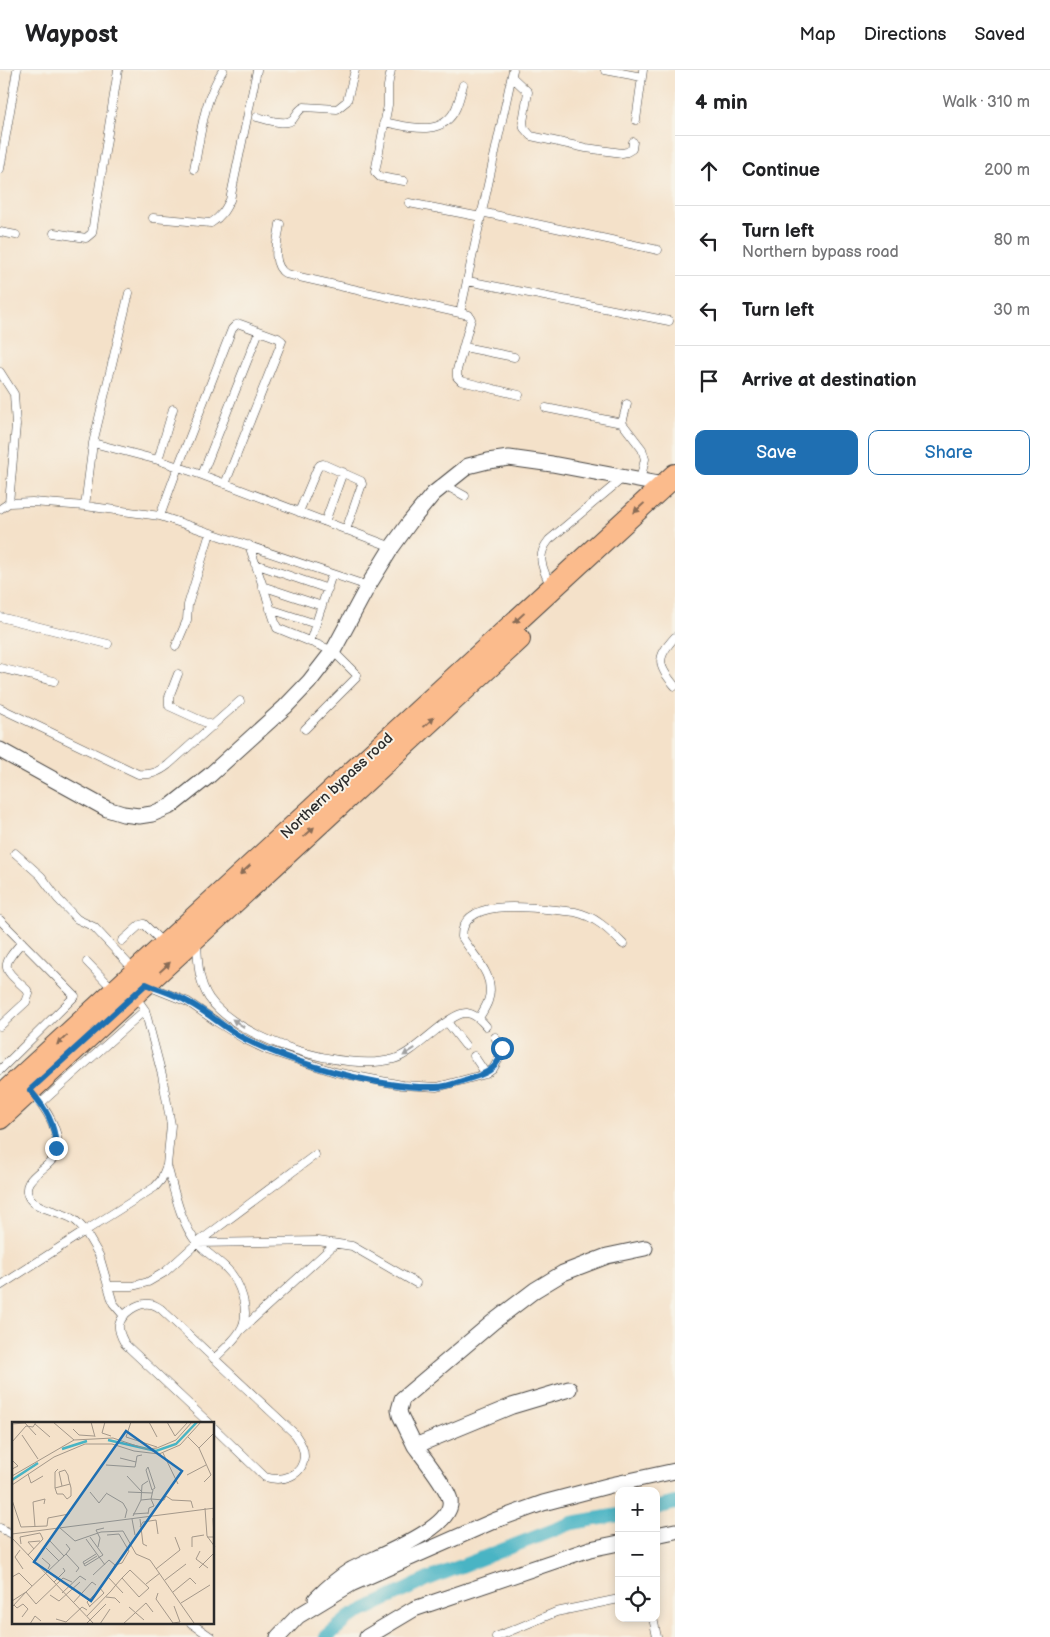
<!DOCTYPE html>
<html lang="en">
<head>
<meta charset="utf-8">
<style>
  body { margin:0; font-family:"Balsamiq Sans",sans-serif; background:#f2f2f2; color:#202124 }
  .controls { position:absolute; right:15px; bottom:15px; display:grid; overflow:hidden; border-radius:10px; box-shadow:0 2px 8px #0003 }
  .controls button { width:45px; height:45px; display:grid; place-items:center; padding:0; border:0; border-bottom:1px solid #e0e0e0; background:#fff; color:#202124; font:25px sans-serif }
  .stop { position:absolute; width:15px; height:15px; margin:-11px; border:4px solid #1f6fb2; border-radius:50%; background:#fff }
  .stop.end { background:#1f6fb2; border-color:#fff; box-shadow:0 1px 5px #0008 }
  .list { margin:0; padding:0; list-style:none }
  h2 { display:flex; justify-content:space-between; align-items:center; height:65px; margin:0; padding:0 20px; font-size:21px }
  h2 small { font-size:16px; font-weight:400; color:#757577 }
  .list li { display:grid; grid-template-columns:32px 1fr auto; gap:15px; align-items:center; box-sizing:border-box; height:70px; padding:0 20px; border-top:1px solid #e0e0e0 }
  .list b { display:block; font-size:19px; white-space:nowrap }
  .list p { margin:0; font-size:16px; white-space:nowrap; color:#757577 }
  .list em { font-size:16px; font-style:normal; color:#757577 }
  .actions { display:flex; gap:10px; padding:15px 20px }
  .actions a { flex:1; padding:11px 0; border:1px solid #1f6fb2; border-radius:10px; text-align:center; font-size:18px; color:#1f6fb2 }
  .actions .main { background:#1f6fb2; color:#fff }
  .icon { flex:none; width:28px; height:28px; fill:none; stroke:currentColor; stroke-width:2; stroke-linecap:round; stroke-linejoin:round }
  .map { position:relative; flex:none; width:675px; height:1567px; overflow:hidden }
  header { display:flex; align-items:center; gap:30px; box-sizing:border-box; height:70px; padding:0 25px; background:#fff; border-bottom:1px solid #e0e0e0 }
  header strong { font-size:24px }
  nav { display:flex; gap:28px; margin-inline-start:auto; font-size:18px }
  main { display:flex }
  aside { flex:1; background:#fff }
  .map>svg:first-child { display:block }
</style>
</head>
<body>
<header>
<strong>Waypost</strong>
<nav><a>Map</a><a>Directions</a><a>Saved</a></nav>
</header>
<main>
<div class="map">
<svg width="675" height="1567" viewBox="0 0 675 1567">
  <rect width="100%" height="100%" fill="#f7f3e8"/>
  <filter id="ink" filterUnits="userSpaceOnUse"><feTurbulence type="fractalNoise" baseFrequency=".02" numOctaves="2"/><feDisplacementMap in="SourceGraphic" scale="10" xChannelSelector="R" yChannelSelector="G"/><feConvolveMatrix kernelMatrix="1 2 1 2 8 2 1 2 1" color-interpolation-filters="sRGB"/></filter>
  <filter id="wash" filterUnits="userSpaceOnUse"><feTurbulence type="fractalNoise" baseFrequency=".0096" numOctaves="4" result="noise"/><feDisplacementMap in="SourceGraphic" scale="20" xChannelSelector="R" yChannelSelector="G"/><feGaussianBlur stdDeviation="1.12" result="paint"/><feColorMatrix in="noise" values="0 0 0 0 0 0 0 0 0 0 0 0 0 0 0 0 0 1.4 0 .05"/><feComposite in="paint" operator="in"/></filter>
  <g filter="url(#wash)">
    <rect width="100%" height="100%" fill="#f4e1c9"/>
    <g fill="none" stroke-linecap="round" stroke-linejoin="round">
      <path stroke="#48b4c4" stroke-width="14" d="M 656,1438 L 675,1433
        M 326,1567 L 350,1547 L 428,1509 L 572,1453 L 619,1445"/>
    </g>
  </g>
  <g filter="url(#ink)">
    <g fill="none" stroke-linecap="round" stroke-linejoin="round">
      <g stroke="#494643" stroke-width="9">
        <path id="service" d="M 391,0 L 388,16 L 388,35 L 375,102 L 380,107 L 404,111
          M 513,0 L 460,243 L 469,245 L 471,249 L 457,300 L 457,307 L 461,311 L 519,325
          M 605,0 L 642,7
          M 512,7 L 528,22 L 523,52 L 524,58 L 531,66 L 586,78 L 622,83 L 627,82 L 632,79 L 633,72
          M 257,47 C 266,49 286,57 293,49 C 297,44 298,40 304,37 L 337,39 L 347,31 L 355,0
          M 636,50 L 643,0
          M 384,52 C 409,57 443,68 456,38 C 459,31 461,23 463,15
          M 0,99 L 17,0
          M 194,99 C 201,64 203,31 223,0
          M 409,133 L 481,147
          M 481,142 L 658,180
          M 153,148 L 211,153 C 221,147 225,140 230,130 L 257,0
          M 280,154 C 278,170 270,194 286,204 L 460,243
          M 0,162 L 16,165
          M 54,163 L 86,168 L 92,163 L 118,0
          M 468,211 L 669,251
          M 464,277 L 514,287
          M 0,302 L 14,324 L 16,355 L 9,433 L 32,432 L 85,436 L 93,373 L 129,223
          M 627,334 L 622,353 L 642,379 L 645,389 L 640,411
          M 546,338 L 622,353
          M 93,373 L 158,390 L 202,405 L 392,477
          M 158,390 L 173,339
          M 202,405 L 259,261
          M 225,414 L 282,271 L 278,268 L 240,254 L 236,255 L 232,259 L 178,397 L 160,446 L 368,516
          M 445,415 L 465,426
          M 85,436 L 160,446
          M 0,439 L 9,433
          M 299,442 L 317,399 L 320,395 L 323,394 L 361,411 L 362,414 L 346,460
          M 325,452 L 343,402
          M 249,475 L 277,558 L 333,581 L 357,605 L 356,608 L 305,659
          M 255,494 L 328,519
          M 262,516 L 322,536
          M 551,517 C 543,499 535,487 549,470 L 623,408
          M 270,539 L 316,554
          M 0,547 L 108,574
          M 675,567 C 656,588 657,595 675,616
          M 310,572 L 332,504
          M 176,576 L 187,550 L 188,535 L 210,463
          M 0,598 L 54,611
          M 178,604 L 169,627 L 169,636 L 213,656
          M 0,638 L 138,704 C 150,705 158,703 168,695 L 240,631
          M 15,783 L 41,806 L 58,829 L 77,849 L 94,857 L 134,900
          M 0,850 L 75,926 L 0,1000
          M 122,871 L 140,855 L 144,854 L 163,873
          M 197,873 C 198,892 198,911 209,928 C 238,970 346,1003 394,989 C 416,983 450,941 467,943 C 475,944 481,950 486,956
          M 87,892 L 113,919
          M 148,916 L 188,932 L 217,952 L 244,969 L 267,980 L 335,1002 L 402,1015 L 437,1017 L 486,1004 L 493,999 L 501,985 L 502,978 L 495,967
          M 479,948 C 482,943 486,937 488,931 C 497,906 473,886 462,867 C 461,822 547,840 575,842 C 595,846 609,860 623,874
          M 447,952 L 465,975
          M 0,956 L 26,932 L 29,924 L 27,920 C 2,897 0,898 22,872
          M 474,986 L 486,1004
          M 41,1033 L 145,940
          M 167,1095 C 174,1120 180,1152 197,1173 C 205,1182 217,1189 226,1198 C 240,1211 252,1243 240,1261 C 234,1271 223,1280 214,1289
          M 197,1173 L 318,1171 L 352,1176 L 416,1213
          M 0,1216 L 85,1161 C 81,1155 77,1151 71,1148 C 61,1142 36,1138 30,1129 C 17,1109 48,1100 55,1086 C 65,1065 44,1036 31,1021
          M 108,1216 L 133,1216 L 148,1212 L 165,1202 L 197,1173 L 315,1085
          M 124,1246 L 113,1233 L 99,1185 L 85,1161 L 155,1117 L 161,1110 L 167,1095 L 171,1055 L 162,1005 L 145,940 L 135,926
          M 241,1260 L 335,1174
          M 209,1353 L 125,1274 C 122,1268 118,1262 119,1255 C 122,1243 138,1232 150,1234 C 154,1234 158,1237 161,1239 L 295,1364 C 300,1371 304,1378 304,1386 C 303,1407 281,1412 265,1407 L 214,1358
          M 0,1458 L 14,1465
          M 653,1548 L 657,1567
          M 191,1553 L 211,1567
          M 496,1567 L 556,1542 L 619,1529"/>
      </g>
      <g stroke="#494643" stroke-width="17">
        <path id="minor" d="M 0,680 L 107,739 L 123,744 L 139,746 L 152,744 L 171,736 L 210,705 L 285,637 L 309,612 L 333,581 L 368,516 L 392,477 L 410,452 L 433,424 L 468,396 L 488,391 L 509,388 L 552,394 L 664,415
          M 415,1376 L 400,1345 L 399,1340 L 402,1329 L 493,1252 L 535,1220 L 563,1203 L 607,1186 L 645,1178
          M 656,1465 L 675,1461
          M 316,1529 C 327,1518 338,1508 351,1500 C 372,1488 455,1459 450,1430 C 447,1417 424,1388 415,1376 L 512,1336 L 569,1319
          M 278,1567 L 298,1546 L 351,1514 L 496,1450 L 543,1433 L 611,1415 L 675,1401
          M 367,1567 L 414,1539 L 590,1479 L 619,1473"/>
      </g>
      <g stroke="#494643" stroke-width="24">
        <path id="primary" d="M 0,1027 L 675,405
          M 0,1048 L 519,569"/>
      </g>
      <use href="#service" stroke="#fff" stroke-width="8"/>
      <use href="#minor" stroke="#fff" stroke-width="15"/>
      <use href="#primary" stroke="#fbbb8c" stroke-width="22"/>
    </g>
    <defs><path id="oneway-solid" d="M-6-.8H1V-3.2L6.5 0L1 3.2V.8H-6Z" transform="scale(1.25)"/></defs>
    <g fill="#896c57">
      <use href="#oneway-solid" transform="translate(639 438) rotate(137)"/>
      <use href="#oneway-solid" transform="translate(519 548) rotate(137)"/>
      <use href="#oneway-solid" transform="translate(429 652) rotate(-43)"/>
      <use href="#oneway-solid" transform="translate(309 762) rotate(-43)"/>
      <use href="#oneway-solid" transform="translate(245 800) rotate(137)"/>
      <use href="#oneway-solid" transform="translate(165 897) rotate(-43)"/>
      <use href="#oneway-solid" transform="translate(62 970) rotate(137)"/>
    </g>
    <g fill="#a0a0a0">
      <use href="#oneway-solid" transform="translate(238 953) rotate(-146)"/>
      <use href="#oneway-solid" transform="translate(409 982) rotate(147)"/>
    </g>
  </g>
  <g fill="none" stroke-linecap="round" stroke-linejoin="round" filter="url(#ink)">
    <path stroke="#1f6fb2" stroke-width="6" d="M 56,1078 C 55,1053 46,1039 30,1020 L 146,914 C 159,920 175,924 188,932 C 208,942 225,959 245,969 C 294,994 381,1019 436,1017 C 446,1017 456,1013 465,1010 C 483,1005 500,1000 502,978"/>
  </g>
  <g text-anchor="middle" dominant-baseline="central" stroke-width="4" stroke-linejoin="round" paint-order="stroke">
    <g font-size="15" fill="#2b2b2b" stroke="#f7f3e8">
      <text transform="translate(337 716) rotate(-43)">Northern bypass road</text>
    </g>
  </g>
  <g transform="translate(12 1352)">
    <rect width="202" height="202" fill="#f4e1c9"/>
    <path fill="none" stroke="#48b4c4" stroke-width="2.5" d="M 96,18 L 144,29 L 164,22 L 185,0M 50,27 L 75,19M 0,58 L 26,41"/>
    <path fill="none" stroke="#a4988a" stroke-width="1" d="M 41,0 L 62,18M 79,0 L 83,15M 93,0 L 90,11 L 99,14M 119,0 L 114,15 L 145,25M 137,0 L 145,15M 155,0 L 163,14 L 176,0M 0,2 L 13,1 L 24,13M 23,2 L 38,15M 61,7 L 67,13 L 82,14M 10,13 L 26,37M 176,15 L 187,26 L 199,53 L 192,60M 0,20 L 14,4 L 21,5 L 24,0M 187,26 L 203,10M 151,31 L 166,62M 108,36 L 124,40 L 125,34 L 130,33M 0,38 L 6,44 L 0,47M 94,43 L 123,45 L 124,40M 136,45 L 143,66 L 140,68 L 134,48 ZM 16,52 L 19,61 L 31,54M 175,53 L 194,43M 0,54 L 62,18 L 101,16 L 134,27 L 145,26 L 164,18 L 180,0M 115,54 L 130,70M 0,63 L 42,35 L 73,22 L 100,22 L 122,29 L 147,32 L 168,23 L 189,0M 50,64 L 47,50 L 53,48 L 56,53 L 57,59 L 58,62 L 59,66 L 59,74 L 55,77 L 51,72 L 45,72 L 43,66 L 58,62M 43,66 L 43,50 L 46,47M 78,70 L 87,81 L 94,72M 116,70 L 140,71M 94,71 L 111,81 L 115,88 L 113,96M 0,78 L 9,105 L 35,104M 129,78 L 130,63 L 136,59M 193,86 L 195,114 L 203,125M 121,92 L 136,91M 136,92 L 137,86 L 142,84 L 139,77 L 152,78 L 154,74 L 160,78 L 179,79 L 181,86M 121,94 L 129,78 L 139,77 L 141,68M 120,97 L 123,113M 128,97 L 131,122 L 135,124M 35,104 L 36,96 L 57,92 L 58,89M 23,105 L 21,80 L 33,77 L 32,82M 128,105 L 131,100 L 144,98 L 146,112M 48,106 L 63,119 L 89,110 L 111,109 L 124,132 L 138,138 L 182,201M 0,112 L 203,86M 95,113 L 107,112 L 117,129 L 110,141 L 103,143M 78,115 L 91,133 L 73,144 L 71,140 L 84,132M 195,115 L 202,115 L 201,96M 0,116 L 82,202M 74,117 L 93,143M 38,119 L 52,134M 9,122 L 8,115 L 28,111M 86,125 L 88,116 L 84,108 L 92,106M 180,125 L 180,115 L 192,113M 34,126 L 47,139M 22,127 L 16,120 L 28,119M 8,128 L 3,135 L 11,147M 188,129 L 184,137 L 196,146M 54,132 L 67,146 L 64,150M 16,133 L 31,117 L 28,111M 30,136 L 38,143 L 36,147M 72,142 L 85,134M 187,146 L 203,130M 144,147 L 168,128 L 163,115M 81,153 L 97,138 L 103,143 L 96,155 L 111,171M 0,155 L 7,151 L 20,164M 153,158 L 174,142M 42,160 L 53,149 L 51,146M 134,162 L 148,151M 161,170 L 178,156 L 184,162M 50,171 L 68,154 L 74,158M 146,171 L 144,177 L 161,201 L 168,200M 38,173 L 47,179 L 68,160M 94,175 L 103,176 L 108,181M 0,179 L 14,170 L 54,132 L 58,127 L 54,122M 61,181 L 80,160 L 84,163M 169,181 L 198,163M 2,183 L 5,186 L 11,182 L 16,187 L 10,195M 162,184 L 168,200M 0,185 L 14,170 L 24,182 L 51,156 L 60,160M 77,185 L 92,171 L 87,165M 78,185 L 75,180 L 89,166M 117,185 L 132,198M 75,194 L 99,169 L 103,164 L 110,156 L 118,148 L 137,166 L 127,175 L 110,156M 44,197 L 54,200 L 70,185 L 75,188M 18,202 L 23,194 L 29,199M 74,202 L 94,182M 88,202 L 98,187M 111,202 L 134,181 L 141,190"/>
    <path fill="#1f6fb2" fill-opacity="0.15" stroke="#1f6fb2" stroke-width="2.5" d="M 114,9 L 170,49 L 79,179 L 22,140 Z"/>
    <rect width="202" height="202" fill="none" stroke="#2b2b2b" stroke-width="2.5"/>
  </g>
</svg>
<div class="controls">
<button>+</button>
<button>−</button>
<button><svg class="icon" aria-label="locate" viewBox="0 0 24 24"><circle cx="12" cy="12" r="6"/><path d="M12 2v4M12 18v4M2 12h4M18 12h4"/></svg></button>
</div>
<div class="stop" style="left:502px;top:978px"></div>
<div class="stop end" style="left:56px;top:1078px"></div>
</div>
<aside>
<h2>4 min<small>Walk · 310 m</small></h2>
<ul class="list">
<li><svg class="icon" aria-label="ahead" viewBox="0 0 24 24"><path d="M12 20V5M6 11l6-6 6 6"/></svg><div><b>Continue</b></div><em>200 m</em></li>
<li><svg class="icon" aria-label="left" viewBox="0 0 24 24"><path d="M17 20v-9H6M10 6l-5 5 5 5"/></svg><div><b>Turn left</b><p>Northern bypass road</p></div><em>80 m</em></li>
<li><svg class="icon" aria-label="left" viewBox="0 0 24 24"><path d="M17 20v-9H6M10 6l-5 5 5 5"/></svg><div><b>Turn left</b></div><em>30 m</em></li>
<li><svg class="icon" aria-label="arrive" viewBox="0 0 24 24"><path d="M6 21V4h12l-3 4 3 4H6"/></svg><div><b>Arrive at destination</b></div></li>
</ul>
<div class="actions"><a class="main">Save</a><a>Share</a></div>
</aside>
</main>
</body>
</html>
